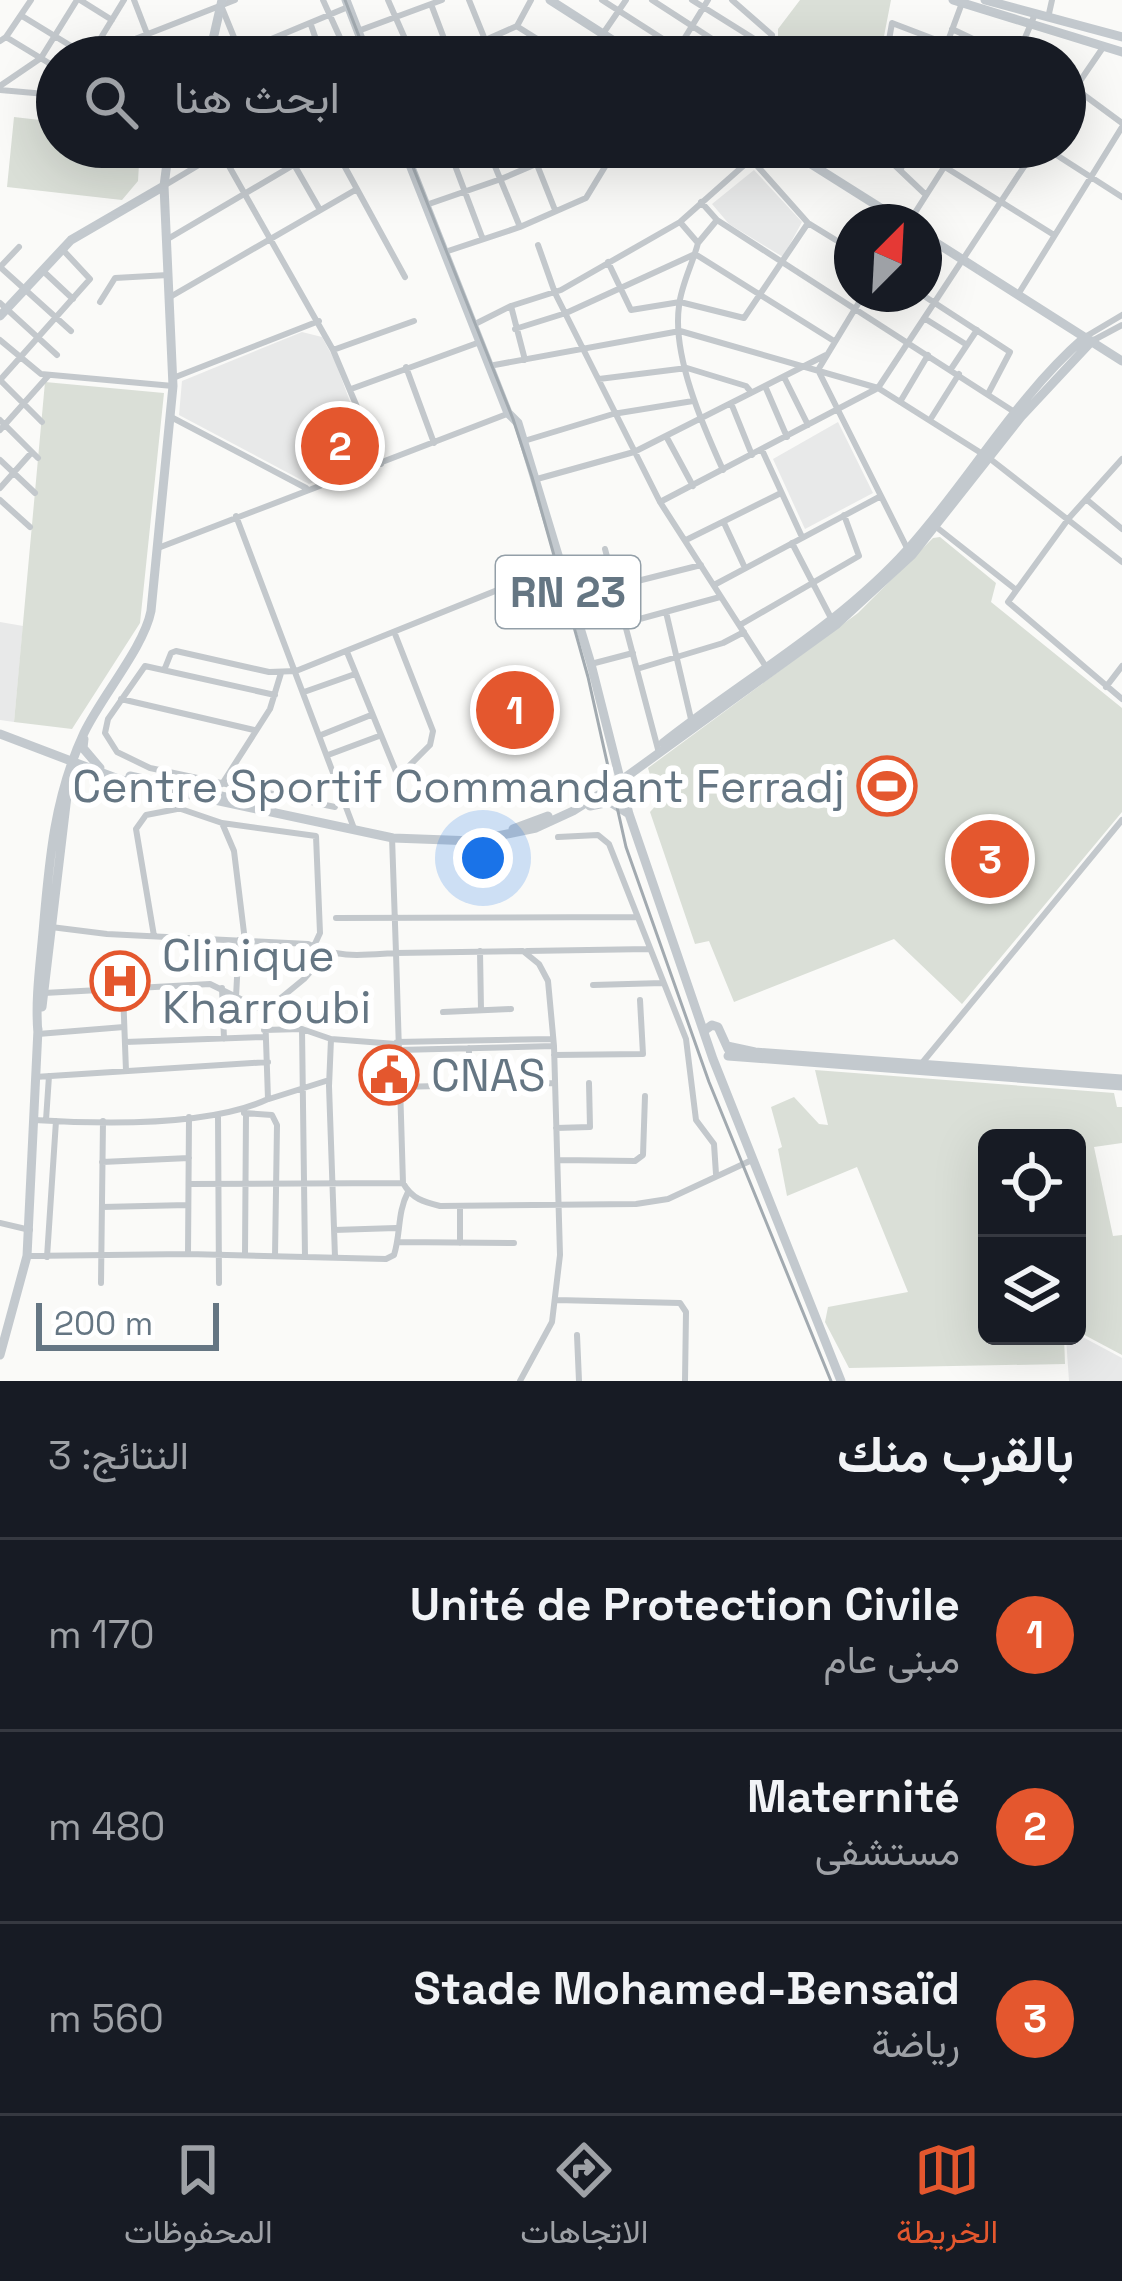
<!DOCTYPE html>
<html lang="ar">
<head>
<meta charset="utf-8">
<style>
  body { margin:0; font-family:"Space Grotesk",Vazirmatn,sans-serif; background:#20242c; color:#f1f3f6; direction:rtl }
  .controls { position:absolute; right:36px; bottom:36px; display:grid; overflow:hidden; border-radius:18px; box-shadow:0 12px 48px #0002 }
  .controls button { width:108px; height:108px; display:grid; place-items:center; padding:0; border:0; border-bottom:3px solid #363941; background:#171b24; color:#f1f3f6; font:60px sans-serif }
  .compass { position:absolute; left:834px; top:204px; width:108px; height:108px; border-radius:50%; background:#171b24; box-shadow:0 12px 48px #0002; rotate:24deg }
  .scale { position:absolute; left:36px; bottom:30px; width:183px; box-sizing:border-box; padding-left:12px; border:6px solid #657683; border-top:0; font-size:33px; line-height:42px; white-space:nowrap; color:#657683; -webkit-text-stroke:9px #fff; paint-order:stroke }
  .you { position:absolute; left:483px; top:858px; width:42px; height:42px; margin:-30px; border:9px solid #fff; border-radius:50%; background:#1a73e8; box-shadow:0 0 0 18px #1a73e833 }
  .badge { display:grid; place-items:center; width:78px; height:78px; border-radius:50%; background:#e4572e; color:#fff; font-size:39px; font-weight:700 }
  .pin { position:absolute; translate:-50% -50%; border:6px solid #fff; box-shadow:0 3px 12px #0006 }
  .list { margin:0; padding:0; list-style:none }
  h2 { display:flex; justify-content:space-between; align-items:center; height:156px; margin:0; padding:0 48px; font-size:51px }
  h2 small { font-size:39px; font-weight:400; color:#9ea1a6 }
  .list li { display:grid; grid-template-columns:78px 1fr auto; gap:36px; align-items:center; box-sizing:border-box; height:192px; padding:0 48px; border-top:3px solid #363941 }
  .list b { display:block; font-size:45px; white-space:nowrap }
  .list p { margin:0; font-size:39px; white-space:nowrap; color:#9ea1a6 }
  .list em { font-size:39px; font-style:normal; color:#9ea1a6 }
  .icon { flex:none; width:66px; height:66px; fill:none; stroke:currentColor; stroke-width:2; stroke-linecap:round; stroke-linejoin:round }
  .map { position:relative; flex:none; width:1122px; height:1381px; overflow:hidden; direction:ltr }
  .search { position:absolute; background:#171b24; box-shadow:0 12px 48px #0002; left:36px; right:36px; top:36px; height:132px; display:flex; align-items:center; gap:30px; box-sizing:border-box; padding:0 42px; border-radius:66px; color:#9ea1a6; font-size:45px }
  .sheet { height:732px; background:#171b24 }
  nav { display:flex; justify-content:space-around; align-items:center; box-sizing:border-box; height:168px; border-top:3px solid #363941; background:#171b24; font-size:33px; color:#9ea1a6 }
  nav a { display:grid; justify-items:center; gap:6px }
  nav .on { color:#e4572e }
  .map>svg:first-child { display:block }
</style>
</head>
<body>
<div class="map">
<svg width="1122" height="1381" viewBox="0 0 1122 1381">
  <rect width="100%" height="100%" fill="#fafaf8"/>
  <path fill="#e8e9e9" d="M 754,170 L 802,222 L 783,257 L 729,224 L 712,204 Z
    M 302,332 L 322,337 L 335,361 L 367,448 L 362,462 L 309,484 L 179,415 L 182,381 Z
    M 838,422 L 873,493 L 805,529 L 773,459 Z
    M 0,622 L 23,626 L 14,722 L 0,720 Z
    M 1077,1334 L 1122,1358 L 1122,1381 L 1069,1381 L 1066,1338 Z"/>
  <path fill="#dadfd7" d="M 800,0 L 891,0 L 880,57 L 798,57 L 778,40 L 778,29 Z
    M 14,117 L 57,122 L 57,147 L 140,147 L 138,181 L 122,200 L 7,187 Z
    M 45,382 L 164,393 L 140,623 L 72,729 L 14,722 Z
    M 940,537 L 996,583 L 991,602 L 1122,708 L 1122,812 L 962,1004 L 894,939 L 734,1002 L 709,941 L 695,944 L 650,812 L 658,803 L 648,768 L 858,613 L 933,538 Z
    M 815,1070 L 1114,1093 L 1117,1107 L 1122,1107 L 1122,1143 L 1094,1147 L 1113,1236 L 1122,1235 L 1122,1355 L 1077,1331 L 1077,1138 L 987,1138 L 987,1336 L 1064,1336 L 1065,1364 L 849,1368 L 825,1322 L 828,1307 L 908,1292 L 857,1167 L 787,1196 L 778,1149 L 782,1147 L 771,1107 L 794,1097 L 819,1124 L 828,1125 Z"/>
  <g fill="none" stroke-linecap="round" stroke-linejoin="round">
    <path stroke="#c3c8cc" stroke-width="6" d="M 80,0 L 112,20
      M 134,0 L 156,57
      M 323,0 L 342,42
      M 388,0 L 413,57
      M 469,0 L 492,57
      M 602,0 L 691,57
      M 652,0 L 740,57
      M 692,0 L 764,45
      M 732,0 L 772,35 L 755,57
      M 431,4 L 451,57
      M 222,8 L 242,57
      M 22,16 L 89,57 L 235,0
      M 1048,18 L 1052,0
      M 311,25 L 322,57
      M 518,27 L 566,57
      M 952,29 L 1011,57
      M 358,31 L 442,0
      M 6,37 L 57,68
      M 0,41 L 6,37 L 31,0
      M 240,52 L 348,7
      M 91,54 L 124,0
      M 447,57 L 517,26 L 531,0
      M 587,57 L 626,0
      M 673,57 L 708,0
      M 886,57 L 892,23 L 947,44
      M 942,57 L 962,3
      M 1017,57 L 1035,14
      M 1065,81 L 1122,123
      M 0,86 L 41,58 L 77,0
      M 0,90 L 57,95
      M 1065,103 L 1104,46
      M 284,147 L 320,210
      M 334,147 L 405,277
      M 448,147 L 482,237
      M 487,147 L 520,227
      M 530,147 L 555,210
      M 584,147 L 604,168
      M 913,147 L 1054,235
      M 1044,147 L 1122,197
      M 221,152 L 333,350 L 381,464
      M 886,157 L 926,195
      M 408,159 L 430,147
      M 751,159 L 808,223 L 852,250
      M 901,169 L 909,147
      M 167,184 L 229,147
      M 701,202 L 717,220 L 1016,413
      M 426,205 L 501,179 L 576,147
      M 680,222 L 698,243 C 693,263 681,285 679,306 C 672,356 703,426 723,470
      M 909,222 L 957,147
      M 166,240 L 324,147
      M 698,243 L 717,220
      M 538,245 L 555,293 L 660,502 L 768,670
      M 19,247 L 0,267 L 71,331
      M 445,252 L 520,227 L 586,198 L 617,147
      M 608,262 L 631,310 L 680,302 L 744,318 L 808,223
      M 42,270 L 73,299
      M 1019,293 L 1122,127
      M 864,294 L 818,370 L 908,550
      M 921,294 L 1010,352 L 989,392
      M 170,297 L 357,189
      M 100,302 L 115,278 L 168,275
      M 0,303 L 57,355
      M 511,306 L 525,360
      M 924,318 L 967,345
      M 473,325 L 511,306 L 561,290 L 680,222 L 751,159 L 759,147
      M 515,329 L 566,313 L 695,254 L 834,341
      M 1085,337 L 1122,315
      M 0,340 L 41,374 L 173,386
      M 1092,341 L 1122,325
      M 333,350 L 414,321
      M 489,366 L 680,331 L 878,388 L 989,458 L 1122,562
      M 406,367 L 434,443
      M 951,369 L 977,330
      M 784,377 L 808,425
      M 173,378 L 319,321
      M 599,379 L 687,368 L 746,386 L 751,392
      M 765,386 L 787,437
      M 351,389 L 480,342
      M 900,402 L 928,355
      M 731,403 L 752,455
      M 171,417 L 306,488
      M 0,420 L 38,458
      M 930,420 L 959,374
      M 42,422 L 0,380 L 90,279 L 62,249
      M 0,430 L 49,375
      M 666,436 L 693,486
      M 524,441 L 613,414 L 693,401
      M 762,450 L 802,537
      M 1122,459 L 1069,518 L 1008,602 L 1122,699
      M 0,460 L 35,493
      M 537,479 L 634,452 L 826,355
      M 0,488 L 32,452
      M 1086,499 L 1122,529
      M 0,500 L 30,527
      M 660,502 L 878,388 L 1037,147
      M 236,516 L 355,831
      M 724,523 L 745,568
      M 935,526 L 1015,589
      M 686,540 L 781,493
      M 792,543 L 831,618
      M 158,548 L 507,414
      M 605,549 L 659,753
      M 714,585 L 881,496
      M 570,598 L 701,565
      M 666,612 L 691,719
      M 625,623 L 720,597
      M 740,625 L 859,556 L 844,515
      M 395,634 L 433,731 L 430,745 L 398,777
      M 347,652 L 404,791
      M 591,664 L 633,653
      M 165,668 L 171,653 L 176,651 L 269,672 L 296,671 L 560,565
      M 637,669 L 723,643 L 744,632
      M 1106,687 L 1122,666
      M 304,692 L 355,674
      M 275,695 L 145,666 L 108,719 L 105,733 L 117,752 L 150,768 L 335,807
      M 121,699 L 254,730
      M 321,735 L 371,715
      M 328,755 L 379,736
      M 222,784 L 270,709 L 281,673
      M 180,794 L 178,808 L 222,823 L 234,851 L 245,941
      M 222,823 L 316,836 L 320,933 L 314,946
      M 392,837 L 396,953 L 523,951 L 539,964 L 548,981 L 554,1046 L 560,1255 L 552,1322 L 520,1381
      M 558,837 L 598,835 L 609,844 L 686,1039 L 696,1120 L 714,1144 L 716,1174
      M 336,918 L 636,917
      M 51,927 L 107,934 L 308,944 C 340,959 362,955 396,953 L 403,1183 C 412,1199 424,1202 440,1206 L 636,1204 L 668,1199 L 752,1160
      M 154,936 L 136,829 L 146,815 L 177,809
      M 480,951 L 481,1010
      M 527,951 L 649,949
      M 593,985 L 663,983
      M 222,988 L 224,1039
      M 123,991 L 126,1071
      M 44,993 L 210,984 L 265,1011
      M 236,997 L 239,940
      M 443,1012 L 511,1009
      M 302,1029 L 305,1257
      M 264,1030 L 302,1029 L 331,1039 L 396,1044
      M 38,1034 L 124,1027
      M 331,1039 L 329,1086 L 335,1257
      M 125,1042 L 263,1037
      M 397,1042 L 553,1039
      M 398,1050 L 554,1046
      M 554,1055 L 643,1054 L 640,1000
      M 922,1063 L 1122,820
      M 35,1077 L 268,1062
      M 469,1085 L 469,1048
      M 398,1087 L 555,1083
      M 269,1099 L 329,1080
      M 244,1113 L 272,1115 L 277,1125 L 275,1256
      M 218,1115 L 219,1283
      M 34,1120 C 100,1124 209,1127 268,1099 L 265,1011 L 304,979 L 326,954
      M 46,1120 L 49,1076
      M 556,1128 L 590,1127 L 589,1083
      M 559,1160 L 635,1161 L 643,1155 L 645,1096
      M 102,1162 L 189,1158
      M 189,1184 L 403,1183
      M 102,1207 L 188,1205
      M 0,1223 L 30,1230
      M 334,1230 L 396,1228
      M 397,1242 L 514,1243
      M 460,1243 L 460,1206
      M 188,1254 L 189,1117
      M 245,1254 L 246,1113
      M 27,1256 L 188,1254 L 386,1259 L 394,1255 C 401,1233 397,1213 408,1192
      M 47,1257 L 56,1121
      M 101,1283 L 103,1121
      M 556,1300 L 680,1303 L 686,1312 L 685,1381
      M 577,1335 L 579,1381"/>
    <path stroke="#c3c9ce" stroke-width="9" d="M 346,0 L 368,57
      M 550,0 L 639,57
      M 953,0 L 1122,52
      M 985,0 L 1122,37
      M 209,57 L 222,0
      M 403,147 L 508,413 L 518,423 L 591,664 L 629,814 L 713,1059 L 841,1381
      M 784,147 L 903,222
      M 924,235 L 1122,361
      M 0,316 L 71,240 L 164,186
      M 0,734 L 121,780 L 393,838 L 474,841 L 536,828 L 573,811 L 619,782 L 837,624 L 912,555 L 1021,417 L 1092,341
      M 84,739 L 83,748 L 100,768
      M 663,743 C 744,679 839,626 908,549 C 970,480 1015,398 1085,337
      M 130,776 L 272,807
      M 590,806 L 610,802 L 629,814
      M 513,829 L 548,816
      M 42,1007 L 69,779
      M 705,1030 L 712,1025 L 718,1027 L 728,1049
      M 38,1034 C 35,1000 40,966 43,932 C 49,862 54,797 84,733 C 101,697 144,647 151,611 L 173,386 L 164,186 L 169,147
      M 727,1046 L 755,1052 L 1122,1079
      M 728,1056 L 1122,1086
      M 0,1355 L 27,1256 L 38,1029"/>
    <path stroke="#a2aab0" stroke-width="3" d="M 345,0 L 367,57
      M 405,147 L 513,419 L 532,477 L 588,677 L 626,847 L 709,1082 L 831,1381"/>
  </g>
  <defs>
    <g id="stadium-ring" transform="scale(3)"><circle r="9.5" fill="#fff" stroke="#e4572e" stroke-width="1.5"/><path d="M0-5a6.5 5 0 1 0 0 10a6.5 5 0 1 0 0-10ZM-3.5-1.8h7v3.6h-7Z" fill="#e4572e"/></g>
    <g id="hospital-ring" transform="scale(3)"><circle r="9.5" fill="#fff" stroke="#e4572e" stroke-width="1.5"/><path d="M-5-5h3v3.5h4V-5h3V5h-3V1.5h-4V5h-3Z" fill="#e4572e"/></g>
    <g id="civic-ring" transform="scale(3)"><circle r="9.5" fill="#fff" stroke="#e4572e" stroke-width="1.5"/><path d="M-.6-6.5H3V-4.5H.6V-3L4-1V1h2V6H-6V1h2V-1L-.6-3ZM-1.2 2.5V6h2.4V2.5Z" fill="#e4572e"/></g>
  </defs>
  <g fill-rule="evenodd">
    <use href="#stadium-ring" x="887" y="786"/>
    <use href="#hospital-ring" x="120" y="981"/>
    <use href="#civic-ring" x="389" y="1075"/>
  </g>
  <g text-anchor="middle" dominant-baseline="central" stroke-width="12" stroke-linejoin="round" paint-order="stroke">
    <rect fill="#fff" stroke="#939fa8" stroke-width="3" x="496" y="556" width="144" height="72" rx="9"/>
    <g font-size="42" font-weight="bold" fill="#657683">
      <text x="568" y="592">RN 23</text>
    </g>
    <g font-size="45" fill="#657683" stroke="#fff" text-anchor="start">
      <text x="845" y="786" text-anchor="end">Centre Sportif Commandant Ferradj</text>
      <text x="162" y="955">Clinique<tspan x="162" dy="52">Kharroubi</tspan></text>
      <text x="431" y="1075">CNAS</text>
    </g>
  </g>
</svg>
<div class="controls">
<button><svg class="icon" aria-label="locate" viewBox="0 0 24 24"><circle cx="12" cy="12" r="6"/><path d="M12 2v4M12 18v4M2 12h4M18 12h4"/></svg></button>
<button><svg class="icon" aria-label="layers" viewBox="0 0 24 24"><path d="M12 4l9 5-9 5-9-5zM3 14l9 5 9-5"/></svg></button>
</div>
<svg class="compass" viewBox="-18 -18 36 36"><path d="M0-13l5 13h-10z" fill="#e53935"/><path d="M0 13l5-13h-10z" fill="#9ea1a6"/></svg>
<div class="scale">200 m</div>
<div class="you"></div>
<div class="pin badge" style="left:515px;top:710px">1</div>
<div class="pin badge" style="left:340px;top:446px">2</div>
<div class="pin badge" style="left:990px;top:859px">3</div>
<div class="search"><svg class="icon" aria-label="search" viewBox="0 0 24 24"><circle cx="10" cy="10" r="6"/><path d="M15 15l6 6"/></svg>ابحث هنا</div>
</div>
<section class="sheet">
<h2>بالقرب منك<small>النتائج: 3</small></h2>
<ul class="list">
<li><span class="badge">1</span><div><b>Unité de Protection Civile</b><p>مبنى عام</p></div><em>170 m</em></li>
<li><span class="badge">2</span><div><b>Maternité</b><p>مستشفى</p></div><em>480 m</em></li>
<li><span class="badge">3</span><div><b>Stade Mohamed-Bensaïd</b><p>رياضة</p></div><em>560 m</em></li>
</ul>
</section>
<nav>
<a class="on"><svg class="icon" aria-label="map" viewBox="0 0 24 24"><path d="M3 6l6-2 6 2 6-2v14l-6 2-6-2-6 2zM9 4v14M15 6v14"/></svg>الخريطة</a>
<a><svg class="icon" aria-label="directions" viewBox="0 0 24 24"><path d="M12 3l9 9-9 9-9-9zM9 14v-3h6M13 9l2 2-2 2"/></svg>الاتجاهات</a>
<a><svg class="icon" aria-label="saved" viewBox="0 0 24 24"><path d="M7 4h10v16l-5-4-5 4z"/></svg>المحفوظات</a>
</nav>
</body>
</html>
